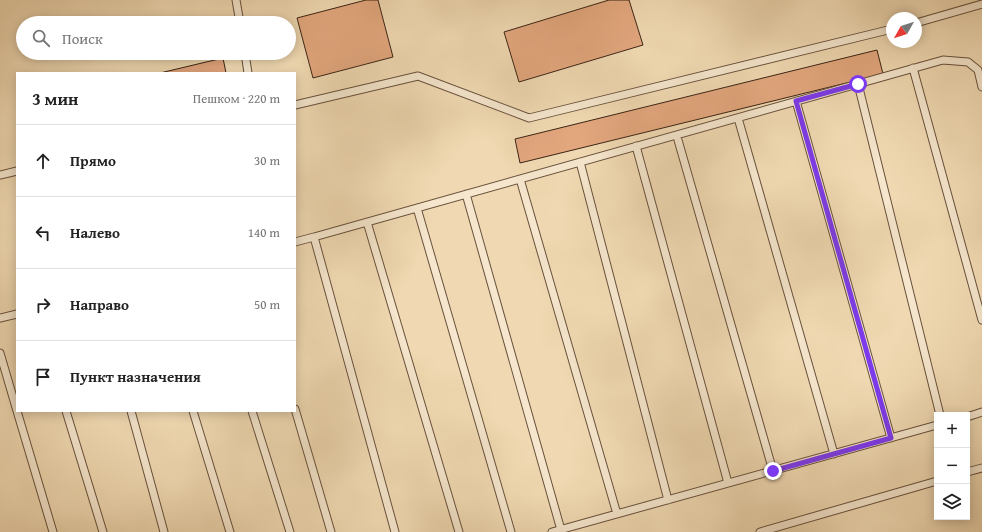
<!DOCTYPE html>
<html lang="ru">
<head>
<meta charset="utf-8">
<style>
  body { margin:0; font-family:"Gentium Book Plus",serif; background:#f2f2f2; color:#222 }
  .controls { position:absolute; right:12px; bottom:12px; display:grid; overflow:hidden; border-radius:0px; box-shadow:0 2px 10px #0003 }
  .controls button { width:36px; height:36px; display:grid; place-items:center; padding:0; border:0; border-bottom:1px solid #e0e0e0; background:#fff; color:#222; font:20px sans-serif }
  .compass { position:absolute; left:886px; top:12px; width:36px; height:36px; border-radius:50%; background:#fff; box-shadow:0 2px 10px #0003; rotate:231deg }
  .stop { position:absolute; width:12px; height:12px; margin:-9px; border:3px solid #7c3aed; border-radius:50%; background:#fff }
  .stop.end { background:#7c3aed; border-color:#fff; box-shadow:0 1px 4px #0008 }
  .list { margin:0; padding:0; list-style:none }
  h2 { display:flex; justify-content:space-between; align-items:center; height:52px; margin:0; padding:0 16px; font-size:17px }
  h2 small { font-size:13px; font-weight:400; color:#767676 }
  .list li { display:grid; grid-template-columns:26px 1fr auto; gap:12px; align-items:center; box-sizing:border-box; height:72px; padding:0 16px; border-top:1px solid #e0e0e0 }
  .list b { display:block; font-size:15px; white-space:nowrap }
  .list em { font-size:13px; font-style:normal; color:#767676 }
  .icon { flex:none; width:22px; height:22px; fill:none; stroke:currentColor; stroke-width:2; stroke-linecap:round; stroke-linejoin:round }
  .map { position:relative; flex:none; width:982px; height:532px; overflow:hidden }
  .search { position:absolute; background:#fff; box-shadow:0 2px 10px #0003; left:16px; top:16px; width:280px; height:44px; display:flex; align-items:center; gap:10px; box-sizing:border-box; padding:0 14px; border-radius:22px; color:#767676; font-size:15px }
  .panel { position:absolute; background:#fff; box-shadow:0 2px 10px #0003; left:16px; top:72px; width:280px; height:340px; border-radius:0px }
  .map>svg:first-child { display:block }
</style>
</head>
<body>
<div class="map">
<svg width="982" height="532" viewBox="0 0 982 532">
  <rect width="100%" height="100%" fill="#f0d9b2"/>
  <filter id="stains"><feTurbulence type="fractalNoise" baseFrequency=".005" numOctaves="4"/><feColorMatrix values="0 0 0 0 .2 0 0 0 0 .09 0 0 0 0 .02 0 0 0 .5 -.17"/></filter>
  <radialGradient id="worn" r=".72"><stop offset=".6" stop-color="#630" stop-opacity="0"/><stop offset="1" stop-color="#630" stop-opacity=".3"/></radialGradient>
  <path fill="#e3a77e" stroke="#3a2415" d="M 366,0 L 378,0 L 393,57 L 313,78 L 297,18 Z
    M 609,0 L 629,0 L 643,45 L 519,82 L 504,32 Z
    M 877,50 L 883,74 L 520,163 L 515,139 Z
    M 223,58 L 226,73 L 160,73 Z"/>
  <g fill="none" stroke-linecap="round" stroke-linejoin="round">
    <g stroke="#68513c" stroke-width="9">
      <path id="service" d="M 236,0 L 240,23
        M 916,23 L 982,4
        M 245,53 L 248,73
        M 913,68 L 982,320
        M 858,84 L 940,415
        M 796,101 L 891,438
        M 295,105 L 418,76 L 529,118 L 892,29
        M 738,118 L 834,454
        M 678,140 L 773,471
        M 636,146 L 728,483
        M 580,162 L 668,500
        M 0,175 L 17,171
        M 520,179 L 617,514
        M 466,194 L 561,530
        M 417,208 L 511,532
        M 367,222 L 459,532
        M 314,237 L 943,60 L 968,62 L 978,70 L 982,87
        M 295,242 L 314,237 L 395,532
        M 0,318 L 17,314
        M 0,353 L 17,411
        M 295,409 L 331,532
        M 17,411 L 53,532
        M 66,411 L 103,532
        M 131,411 L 164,532
        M 193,411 L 230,532
        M 252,411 L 290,532
        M 967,417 L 982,412
        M 967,472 L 982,468
        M 552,532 L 937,425
        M 760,532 L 937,481"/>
    </g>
    <use href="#service" stroke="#f5e6cd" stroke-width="7"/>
  </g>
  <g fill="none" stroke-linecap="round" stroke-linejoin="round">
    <path stroke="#7c3aed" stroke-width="5" d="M 773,471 L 891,438 L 796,101 L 858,84"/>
  </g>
  <rect width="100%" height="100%" filter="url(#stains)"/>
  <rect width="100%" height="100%" fill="url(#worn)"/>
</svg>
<div class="controls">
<button>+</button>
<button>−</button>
<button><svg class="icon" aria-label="layers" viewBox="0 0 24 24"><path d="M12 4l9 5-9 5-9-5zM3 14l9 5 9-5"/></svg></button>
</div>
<svg class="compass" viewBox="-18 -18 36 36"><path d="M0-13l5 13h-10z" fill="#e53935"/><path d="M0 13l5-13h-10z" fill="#767676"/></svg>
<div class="stop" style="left:858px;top:84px"></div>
<div class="stop end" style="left:773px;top:471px"></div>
<div class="search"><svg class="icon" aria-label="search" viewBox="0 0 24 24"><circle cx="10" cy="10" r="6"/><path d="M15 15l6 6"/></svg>Поиск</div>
<section class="panel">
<h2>3 мин<small>Пешком · 220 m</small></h2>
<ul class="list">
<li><svg class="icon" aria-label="ahead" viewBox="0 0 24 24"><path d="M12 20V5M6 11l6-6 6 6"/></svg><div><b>Прямо</b></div><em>30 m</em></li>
<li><svg class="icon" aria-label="left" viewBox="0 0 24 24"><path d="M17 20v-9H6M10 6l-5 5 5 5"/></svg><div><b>Налево</b></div><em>140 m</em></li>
<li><svg class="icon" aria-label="right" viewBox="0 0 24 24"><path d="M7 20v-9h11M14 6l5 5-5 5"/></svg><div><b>Направо</b></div><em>50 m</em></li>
<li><svg class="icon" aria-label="arrive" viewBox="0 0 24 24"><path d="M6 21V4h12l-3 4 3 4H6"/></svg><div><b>Пункт назначения</b></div></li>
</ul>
</section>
</div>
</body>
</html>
